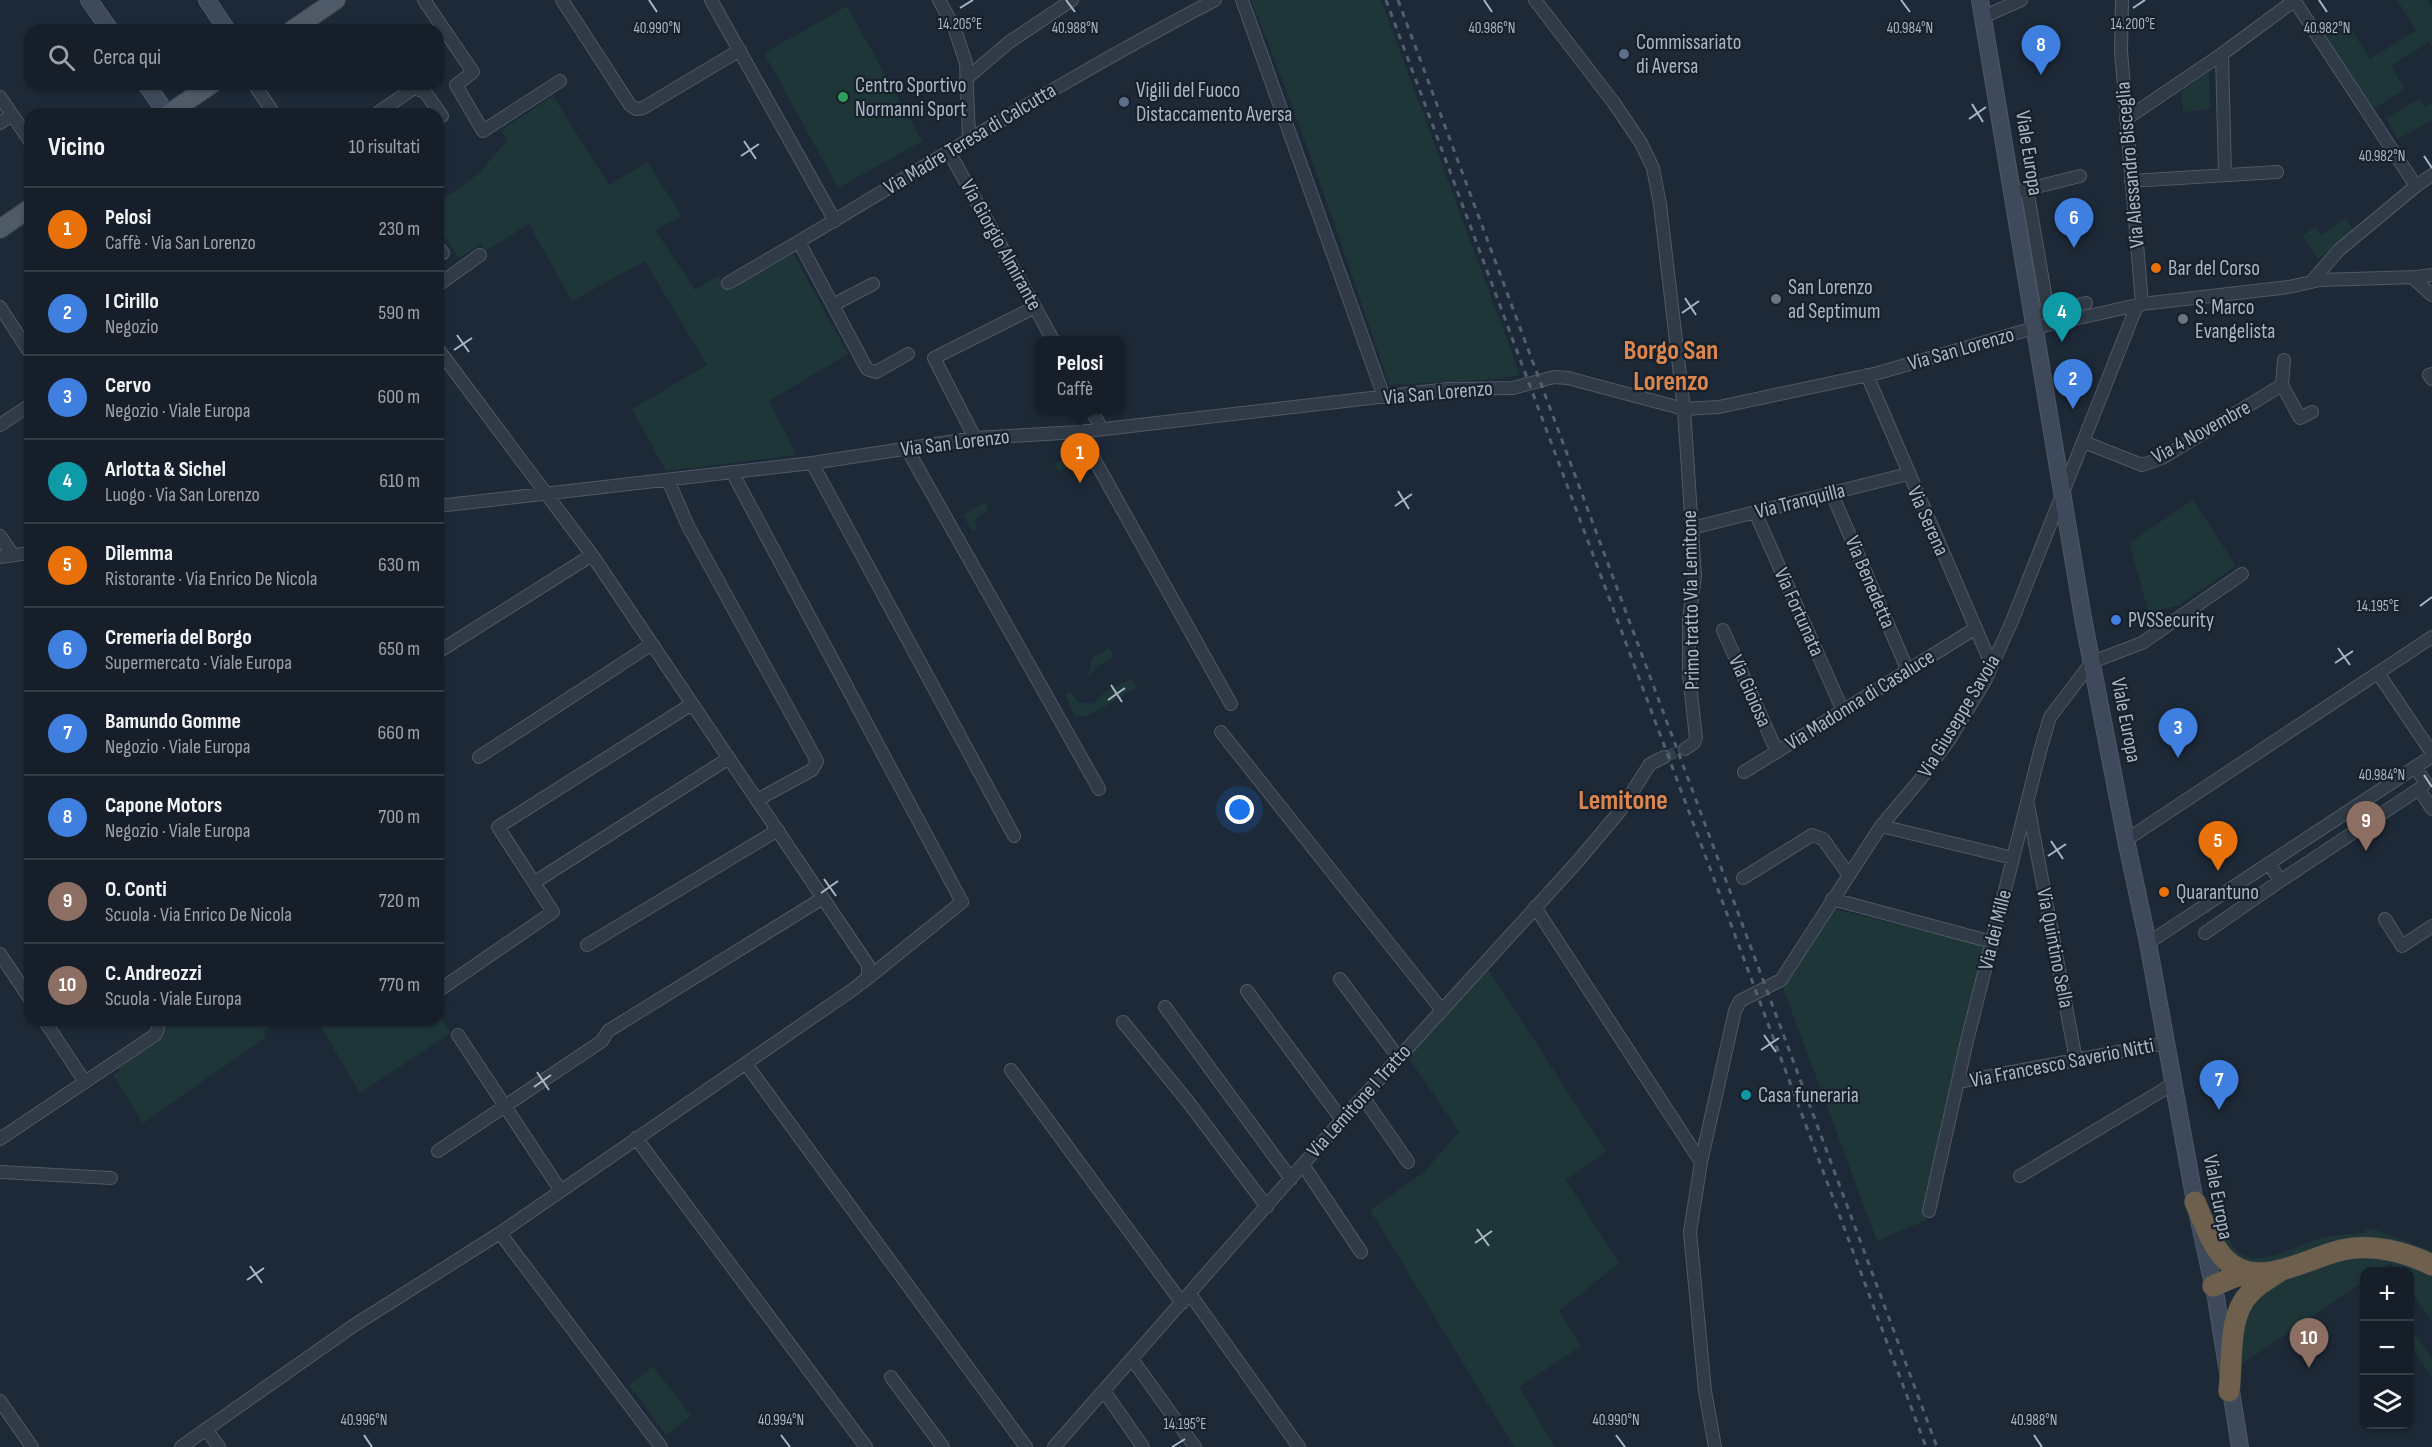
<!DOCTYPE html>
<html lang="it">
<head>
<meta charset="utf-8">
<style>
  body { margin:0; font-family:"Sofia Sans Condensed",sans-serif; background:#232c35; color:#f1f3f6 }
  .controls { position:absolute; right:18px; bottom:18px; display:grid; overflow:hidden; border-radius:12px; box-shadow:0 2px 4px #0004 }
  .controls button { width:54px; height:54px; display:grid; place-items:center; padding:0; border:0; border-bottom:2px solid #353d46; background:#161f29; color:#f1f3f6; font:30px sans-serif }
  .you { position:absolute; left:1240px; top:810px; width:21px; height:21px; margin:-15px; border:4px solid #fff; border-radius:50%; background:#1a73e8; box-shadow:0 0 0 9px #1a73e833 }
  .badge { display:grid; place-items:center; width:39px; height:39px; border-radius:50%; background:#db2777; color:#fff; font-size:20px; font-weight:700 }
  .pin { position:absolute; translate:-50% -50px; filter:drop-shadow(0 2px 3px #0008) }
  .pin::after { content:''; position:absolute; top:32px; width:21px; height:18px; background:inherit; clip-path:polygon(0 0,100% 0,50% 100%) }
  .popup { position:absolute; left:1035px; top:336px; width:90px; height:78px; box-sizing:border-box; display:grid; place-content:center; border-radius:12px; background:#161f29; filter:drop-shadow(0 2px 4px #0005); font-size:20px; white-space:nowrap; color:#9ea2a8 }
  .popup b { font-size:22px; color:#f1f3f6 }
  .popup::after { content:''; position:absolute; left:50%; top:100%; margin-left:-12px; border:12px solid transparent; border-top-color:#161f29 }
  .list { margin:0; padding:0; list-style:none }
  h2 { display:flex; justify-content:space-between; align-items:center; height:78px; margin:0; padding:0 24px; font-size:26px }
  h2 small { font-size:20px; font-weight:400; color:#9ea2a8 }
  .list li { display:grid; grid-template-columns:39px 1fr auto; gap:18px; align-items:center; box-sizing:border-box; height:84px; padding:0 24px; border-top:2px solid #353d46 }
  .list b { display:block; font-size:22px; white-space:nowrap }
  .list p { margin:0; font-size:20px; white-space:nowrap; color:#9ea2a8 }
  .list em { font-size:20px; font-style:normal; color:#9ea2a8 }
  .icon { flex:none; width:33px; height:33px; fill:none; stroke:currentColor; stroke-width:2; stroke-linecap:round; stroke-linejoin:round }
  .map { position:relative; flex:none; width:2432px; height:1447px; overflow:hidden }
  .search { position:absolute; background:#161f29; box-shadow:0 2px 4px #0004; left:24px; top:24px; width:420px; height:66px; display:flex; align-items:center; gap:15px; box-sizing:border-box; padding:0 21px; border-radius:18px; color:#9ea2a8; font-size:22px }
  .panel { position:absolute; background:#161f29; box-shadow:0 2px 4px #0004; left:24px; top:108px; width:420px; height:918px; border-radius:18px }
  .map>svg:first-child { display:block }
</style>
</head>
<body>
<div class="map">
<svg width="2432" height="1447" viewBox="0 0 2432 1447">
  <rect width="100%" height="100%" fill="#1d2937"/>
  <path fill="#1f3638" d="M 1251,0 L 1381,0 L 1520,375 L 1498,379 L 1389,385 C 1346,256 1302,127 1251,0 Z
    M 2397,0 L 2427,0 L 2432,8 L 2432,46 L 2429,42 L 2391,66 L 2405,89 L 2373,109 L 2326,36 L 2347,23 L 2370,59 L 2416,30 Z
    M 847,6 L 922,141 L 838,188 L 764,53 Z
    M 2209,72 L 2210,109 L 2183,112 L 2181,92 Z
    M 553,96 L 609,185 L 647,162 L 682,216 L 655,230 L 695,290 L 718,276 L 729,291 L 793,253 L 848,354 L 769,401 L 797,455 L 666,471 L 632,409 L 707,365 L 645,261 L 572,301 L 529,224 L 486,251 L 481,244 L 459,258 L 438,227 L 438,203 L 478,174 L 507,141 L 501,130 Z
    M 2419,99 L 2424,107 L 2432,103 L 2432,120 L 2398,139 L 2386,118 Z
    M 2345,218 L 2355,232 L 2318,259 L 2302,236 L 2315,226 L 2321,235 Z
    M 1075,452 L 1082,464 L 1073,470 L 1070,466 L 1059,472 L 1054,464 Z
    M 2193,500 L 2236,566 L 2179,605 L 2149,613 L 2129,543 Z
    M 985,503 L 989,510 L 975,518 L 976,529 L 972,531 L 963,515 L 970,511 L 972,514 L 971,510 Z
    M 1109,648 L 1114,656 L 1100,665 L 1088,677 L 1092,658 Z
    M 1132,679 L 1137,687 L 1090,715 L 1076,717 L 1065,695 L 1070,692 L 1080,703 L 1092,702 L 1096,705 L 1095,702 L 1105,692 Z
    M 1835,909 L 1984,946 L 1985,950 L 1943,1131 L 1926,1220 L 1877,1241 L 1782,985 L 1831,912 Z
    M 1486,966 L 1606,1151 L 1566,1180 L 1619,1263 L 1559,1311 L 1581,1346 L 1519,1387 L 1555,1447 L 1514,1447 L 1370,1210 L 1424,1172 L 1459,1132 L 1406,1054 Z
    M 438,1013 L 451,1033 L 360,1093 L 317,1020 L 438,1020 Z
    M 163,1020 L 282,1020 L 263,1032 L 266,1037 L 143,1123 L 113,1075 L 120,1071 L 112,1058 L 163,1026 Z
    M 2214,1206 C 2220,1219 2225,1238 2234,1248 C 2256,1272 2293,1246 2318,1239 C 2333,1235 2348,1234 2364,1233 L 2364,1229 L 2376,1230 L 2432,1251 L 2432,1258 L 2395,1245 L 2252,1269 L 2221,1245 L 2210,1209 Z
    M 2356,1255 L 2391,1258 L 2432,1274 L 2432,1321 L 2410,1289 L 2410,1272 L 2397,1271 L 2391,1263 L 2378,1271 L 2364,1272 L 2364,1281 L 2242,1364 L 2239,1350 L 2242,1316 L 2272,1282 Z
    M 2410,1327 L 2432,1359 L 2432,1377 L 2410,1344 Z
    M 653,1366 L 691,1416 L 666,1435 L 629,1385 Z"/>
  <g fill="none" stroke-linecap="round" stroke-linejoin="round">
    <path stroke="#323e4c" stroke-width="12" stroke-dasharray="12 6" stroke-linecap="butt" d="M 1664,757 L 1685,749"/>
    <g stroke="#4e5966" stroke-width="14">
      <path id="street" d="M 424,0 L 473,72 L 456,85 L 483,131 L 560,81
        M 562,0 L 630,105 L 636,109 L 643,108 L 740,50
        M 711,0 L 835,221
        M 939,0 L 954,27 L 966,63 L 969,138
        M 1242,0 L 1384,397
        M 1535,0 L 1614,103 L 1641,143 L 1653,168 L 1660,204 L 1684,409 L 1695,576 L 1689,619 L 1689,675 L 1696,738 L 1694,743 L 1685,749
        M 2294,0 L 2416,186
        M 1983,17 L 2021,0
        M 2222,54 L 2225,175
        M 966,79 L 1008,43 L 1072,0
        M 254,84 L 274,114
        M 0,97 L 30,141
        M 376,114 L 414,88 L 425,92 L 442,116
        M 2126,119 L 2222,54 L 2295,0
        M 0,123 L 12,115
        M 948,150 L 1053,340
        M 2131,181 L 2277,172
        M 2027,189 L 2048,311
        M 2020,191 L 2080,176
        M 799,242 L 867,369 L 876,372 L 908,354
        M 438,247 L 443,253
        M 2412,277 L 2432,295
        M 2311,282 L 2339,250 L 2416,186 L 2432,175
        M 728,283 C 891,189 1048,87 1215,0
        M 438,285 L 480,255
        M 833,305 L 873,284
        M 0,307 L 30,353
        M 2042,313 L 2086,303
        M 2284,360 L 2282,385 L 2300,418 L 2312,412
        M 2432,374 L 2429,375 L 2432,379
        M 1867,375 L 1992,666
        M 1091,410 L 1102,429
        M 0,425 L 30,405
        M 1079,432 L 1231,704
        M 975,438 L 934,358 L 1035,307
        M 2084,442 L 2142,465 L 2162,458 L 2282,385
        M 907,449 L 1099,789
        M 812,463 L 1014,836
        M 732,472 L 962,902 L 863,982
        M 668,480 L 688,526 L 817,761 L 812,770 L 757,800
        M 1832,494 L 1908,671
        M 438,506 L 812,463 L 975,438 L 1079,432 L 1448,389 L 1513,388 L 1554,377 L 1568,378 L 1684,409 L 1719,407 L 1878,373 L 2034,328 L 2142,304 L 2289,287 L 2320,280 L 2417,277 L 2432,275
        M 1755,512 L 1843,711
        M 1692,528 L 1908,474
        M 0,536 L 13,555
        M 0,557 L 30,553
        M 1723,630 L 1777,752
        M 438,652 L 592,555
        M 2378,673 L 2432,753
        M 1221,732 L 1441,1009
        M 479,757 L 652,644
        M 2415,767 L 2426,783 L 2419,789
        M 1744,772 L 1976,628
        M 2028,805 L 2076,1060
        M 1881,826 L 2013,858
        M 2126,840 L 2432,637
        M 2269,863 L 2280,881 L 2419,789 L 2432,809
        M 1743,878 L 1812,835 L 1823,839 L 1848,874
        M 535,882 L 729,758
        M 1832,899 L 1992,942
        M 1535,907 L 1701,1162
        M 2385,919 L 2402,946 L 2432,926
        M 2205,933 L 2280,881
        M 2148,943 L 2432,756
        M 587,945 L 778,830
        M 0,954 L 30,999
        M 1340,979 L 1398,1057
        M 438,991 L 553,912 L 498,827 L 692,704
        M 1247,991 L 1342,1120
        M 1165,1007 L 1291,1179
        M 44,1020 L 85,1082
        M 1123,1022 L 1189,1103 L 1267,1207
        M 458,1035 L 561,1191
        M 746,1064 L 1026,1447
        M 1011,1070 L 1182,1303
        M 1958,1082 L 2166,1043
        M 1363,1097 L 1408,1162
        M 636,1138 L 866,1447
        M 0,1139 L 155,1035 L 158,1029 L 157,1020
        M 438,1151 L 602,1041 L 608,1031 L 823,898
        M 1303,1165 L 1361,1252
        M 0,1172 L 111,1178
        M 2020,1176 L 2173,1084
        M 1929,1211 L 1966,1045 L 2040,751 L 2050,717 L 2092,662 L 2142,643 L 2242,574
        M 500,1233 L 661,1447
        M 1190,1294 L 1299,1447
        M 1132,1359 L 1195,1447
        M 891,1377 L 943,1447
        M 1104,1391 L 1143,1447
        M 0,1401 L 32,1447
        M 206,1429 L 219,1447
        M 181,1447 L 353,1326 L 500,1233 L 855,988 L 868,977 L 868,965 L 592,555 L 438,349
        M 1054,1447 L 1342,1120 L 1578,861 L 1620,811 L 1650,764 L 1664,757
        M 1715,1447 L 1705,1391 L 1690,1232 L 1701,1162 L 1735,1011 L 1740,1001 L 1781,980 L 1881,826 L 1919,781 L 1949,740 L 1985,681 L 2012,621 L 2136,308 L 2142,304 L 2121,51 L 2122,0"/>
    </g>
    <g stroke="#4e5966" stroke-width="18">
      <path id="secondary" d="M 89,0 L 110,30
        M 207,0 L 227,30
        M 1980,0 L 2083,618 L 2126,840 L 2148,943 L 2195,1202 L 2216,1298 L 2240,1447
        M 146,84 L 167,114"/>
    </g>
    <g stroke="#3a4451" stroke-width="20">
      <path id="primary" d="M 292,30 L 336,0
        M 168,114 L 212,84
        M 0,229 L 30,208"/>
    </g>
    <g stroke="#39434e" stroke-width="22">
      <path id="highway" d="M 2195,1202 C 2203,1220 2211,1245 2225,1259 C 2257,1292 2306,1258 2342,1250 C 2371,1243 2406,1252 2432,1265
        M 2213,1286 L 2234,1277 L 2251,1273
        M 2229,1391 C 2233,1360 2227,1316 2250,1293 C 2258,1284 2270,1278 2280,1271"/>
    </g>
    <use href="#street" stroke="#313b47" stroke-width="12"/>
    <use href="#secondary" stroke="#3e4a5b" stroke-width="16"/>
    <use href="#primary" stroke="#4e5a68" stroke-width="18"/>
    <use href="#highway" stroke="#6e604d" stroke-width="21"/>
    <path stroke="#525f6f" stroke-width="3" stroke-dasharray="6 6" stroke-linecap="butt" d="M 1386,0 L 1926,1447
      M 1398,0 L 1937,1447"/>
  </g>
  <path fill="none" stroke="#aab6c5" stroke-width="2" d="M 649,0 L 657,12M 1066,0 L 1075,12M 1484,0 L 1492,12M 1901,0 L 1910,12M 2319,0 L 2327,12M 960,8 L 973,0M 2133,8 L 2145,0M 1972,104 L 1983,122M 1969,119 L 1986,107M 744,141 L 756,159M 741,156 L 759,144M 2424,156 L 2432,168M 1685,298 L 1696,315M 1682,313 L 1699,301M 457,335 L 469,352M 454,350 L 472,338M 1398,491 L 1409,509M 1395,506 L 1412,494M 2420,606 L 2432,597M 2338,648 L 2350,665M 2335,663 L 2353,651M 1111,685 L 1122,702M 1108,700 L 1125,688M 2424,775 L 2432,787M 2051,841 L 2063,859M 2048,856 L 2066,844M 824,879 L 836,896M 821,893 L 838,881M 1764,1035 L 1776,1052M 1761,1050 L 1779,1038M 537,1072 L 549,1090M 534,1087 L 551,1075M 1477,1229 L 1489,1246M 1475,1243 L 1492,1231M 250,1266 L 262,1283M 247,1280 L 264,1268M 364,1435 L 372,1447M 781,1435 L 790,1447M 1616,1435 L 1625,1447M 2034,1435 L 2042,1447M 1172,1447 L 1185,1439"/>
  <g fill="#5c6f8a" stroke="#17202b" stroke-width="2">
    <circle cx="1624" cy="54" r="6"/>
    <circle cx="1124" cy="102" r="6"/>
  </g>
  <circle fill="#2e9e5b" stroke="#17202b" stroke-width="2" cx="843" cy="97" r="6"/>
  <g fill="#e8710a" stroke="#17202b" stroke-width="2">
    <circle cx="2156" cy="268" r="6"/>
    <circle cx="2164" cy="892" r="6"/>
  </g>
  <g fill="#6b7280" stroke="#17202b" stroke-width="2">
    <circle cx="1776" cy="299" r="6"/>
    <circle cx="2183" cy="319" r="6"/>
  </g>
  <circle fill="#3f7fe0" stroke="#17202b" stroke-width="2" cx="2116" cy="620" r="6"/>
  <circle fill="#0f9aa8" stroke="#17202b" stroke-width="2" cx="1746" cy="1095" r="6"/>
  <g text-anchor="middle" dominant-baseline="central" stroke-width="4.5" stroke-linejoin="round" paint-order="stroke">
    <g font-size="21" fill="#aab6c5" stroke="#17202b" text-anchor="start">
      <text x="1636" y="42">Commissariato<tspan x="1636" dy="24">di Aversa</tspan></text>
      <text x="855" y="85">Centro Sportivo<tspan x="855" dy="24">Normanni Sport</tspan></text>
      <text x="1136" y="90">Vigili del Fuoco<tspan x="1136" dy="24">Distaccamento Aversa</tspan></text>
      <text x="2168" y="268">Bar del Corso</text>
      <text x="1788" y="287">San Lorenzo<tspan x="1788" dy="24">ad Septimum</tspan></text>
      <text x="2195" y="307">S. Marco<tspan x="2195" dy="24">Evangelista</tspan></text>
      <text x="2128" y="620">PVSSecurity</text>
      <text x="2176" y="892">Quarantuno</text>
      <text x="1758" y="1095">Casa funeraria</text>
    </g>
    <g font-size="21" fill="#aab6c5" stroke="#17202b">
      <text transform="translate(970 139) rotate(-31)">Via Madre Teresa di Calcutta</text>
      <text transform="translate(2029 153) rotate(81)">Viale Europa</text>
      <text transform="translate(2130 165) rotate(-95)">Via Alessandro Bisceglia</text>
      <text transform="translate(1001 245) rotate(61)">Via Giorgio Almirante</text>
      <text transform="translate(1961 349) rotate(-16)">Via San Lorenzo</text>
      <text transform="translate(1438 393) rotate(-5)">Via San Lorenzo</text>
      <text transform="translate(2201 432) rotate(-29)">Via 4 Novembre</text>
      <text transform="translate(955 443) rotate(-7)">Via San Lorenzo</text>
      <text transform="translate(1800 501) rotate(-14)">Via Tranquilla</text>
      <text transform="translate(1928 521) rotate(66)">Via Serena</text>
      <text transform="translate(1870 582) rotate(67)">Via Benedetta</text>
      <text transform="translate(1691 600) rotate(-91)">Primo tratto Via Lemitone</text>
      <text transform="translate(1799 612) rotate(66)">Via Fortunata</text>
      <text transform="translate(1750 691) rotate(66)">Via Gioiosa</text>
      <text transform="translate(1860 700) rotate(-32)">Via Madonna di Casaluce</text>
      <text transform="translate(1959 716) rotate(-59)">Via Giuseppe Savoia</text>
      <text transform="translate(2126 720) rotate(79)">Viale Europa</text>
      <text transform="translate(1995 930) rotate(-76)">Via dei Mille</text>
      <text transform="translate(2055 948) rotate(79)">Via Quintino Sella</text>
      <text transform="translate(2062 1063) rotate(-11)">Via Francesco Saverio Nitti</text>
      <text transform="translate(1359 1101) rotate(-48)">Via Lemitone I Tratto</text>
      <text transform="translate(2218 1197) rotate(79)">Viale Europa</text>
    </g>
    <g font-size="27" font-weight="bold" fill="#db864f" stroke="#17202b">
      <text x="1671" y="351">Borgo San<tspan x="1671" dy="31">Lorenzo</tspan></text>
      <text x="1623" y="801">Lemitone</text>
    </g>
  </g>
  <g font-size="15" text-anchor="middle" fill="#aab6c5" stroke="#17202b" stroke-width="4.5" stroke-linejoin="round" paint-order="stroke">
    <text x="960" y="29">14.205°E</text>
    <text x="2133" y="29">14.200°E</text>
    <text x="657" y="33">40.990°N</text>
    <text x="1075" y="33">40.988°N</text>
    <text x="1492" y="33">40.986°N</text>
    <text x="1910" y="33">40.984°N</text>
    <text x="2327" y="33">40.982°N</text>
    <text x="2382" y="161">40.982°N</text>
    <text x="2378" y="611">14.195°E</text>
    <text x="2382" y="780">40.984°N</text>
    <text x="364" y="1425">40.996°N</text>
    <text x="781" y="1425">40.994°N</text>
    <text x="1616" y="1425">40.990°N</text>
    <text x="2034" y="1425">40.988°N</text>
    <text x="1185" y="1429">14.195°E</text>
  </g>
</svg>
<div class="controls">
<button>+</button>
<button>−</button>
<button><svg class="icon" aria-label="layers" viewBox="0 0 24 24"><path d="M12 4l9 5-9 5-9-5zM3 14l9 5 9-5"/></svg></button>
</div>
<div class="you"></div>
<div class="pin badge" style="left:1080px;top:483px;background:#e8710a">1</div>
<div class="popup"><b>Pelosi</b>Caffè</div>
<div class="pin badge" style="left:2073px;top:409px;background:#3f7fe0">2</div>
<div class="pin badge" style="left:2178px;top:758px;background:#3f7fe0">3</div>
<div class="pin badge" style="left:2062px;top:342px;background:#0f9aa8">4</div>
<div class="pin badge" style="left:2218px;top:871px;background:#e8710a">5</div>
<div class="pin badge" style="left:2074px;top:248px;background:#3f7fe0">6</div>
<div class="pin badge" style="left:2219px;top:1110px;background:#3f7fe0">7</div>
<div class="pin badge" style="left:2041px;top:75px;background:#3f7fe0">8</div>
<div class="pin badge" style="left:2366px;top:851px;background:#8d6e63">9</div>
<div class="pin badge" style="left:2309px;top:1368px;background:#8d6e63">10</div>
<div class="search"><svg class="icon" aria-label="search" viewBox="0 0 24 24"><circle cx="10" cy="10" r="6"/><path d="M15 15l6 6"/></svg>Cerca qui</div>
<section class="panel">
<h2>Vicino<small>10 risultati</small></h2>
<ul class="list">
<li><span class="badge" style="background:#e8710a">1</span><div><b>Pelosi</b><p>Caffè · Via San Lorenzo</p></div><em>230 m</em></li>
<li><span class="badge" style="background:#3f7fe0">2</span><div><b>I Cirillo</b><p>Negozio</p></div><em>590 m</em></li>
<li><span class="badge" style="background:#3f7fe0">3</span><div><b>Cervo</b><p>Negozio · Viale Europa</p></div><em>600 m</em></li>
<li><span class="badge" style="background:#0f9aa8">4</span><div><b>Arlotta &amp; Sichel</b><p>Luogo · Via San Lorenzo</p></div><em>610 m</em></li>
<li><span class="badge" style="background:#e8710a">5</span><div><b>Dilemma</b><p>Ristorante · Via Enrico De Nicola</p></div><em>630 m</em></li>
<li><span class="badge" style="background:#3f7fe0">6</span><div><b>Cremeria del Borgo</b><p>Supermercato · Viale Europa</p></div><em>650 m</em></li>
<li><span class="badge" style="background:#3f7fe0">7</span><div><b>Bamundo Gomme</b><p>Negozio · Viale Europa</p></div><em>660 m</em></li>
<li><span class="badge" style="background:#3f7fe0">8</span><div><b>Capone Motors</b><p>Negozio · Viale Europa</p></div><em>700 m</em></li>
<li><span class="badge" style="background:#8d6e63">9</span><div><b>O. Conti</b><p>Scuola · Via Enrico De Nicola</p></div><em>720 m</em></li>
<li><span class="badge" style="background:#8d6e63">10</span><div><b>C. Andreozzi</b><p>Scuola · Viale Europa</p></div><em>770 m</em></li>
</ul>
</section>
</div>
</body>
</html>
